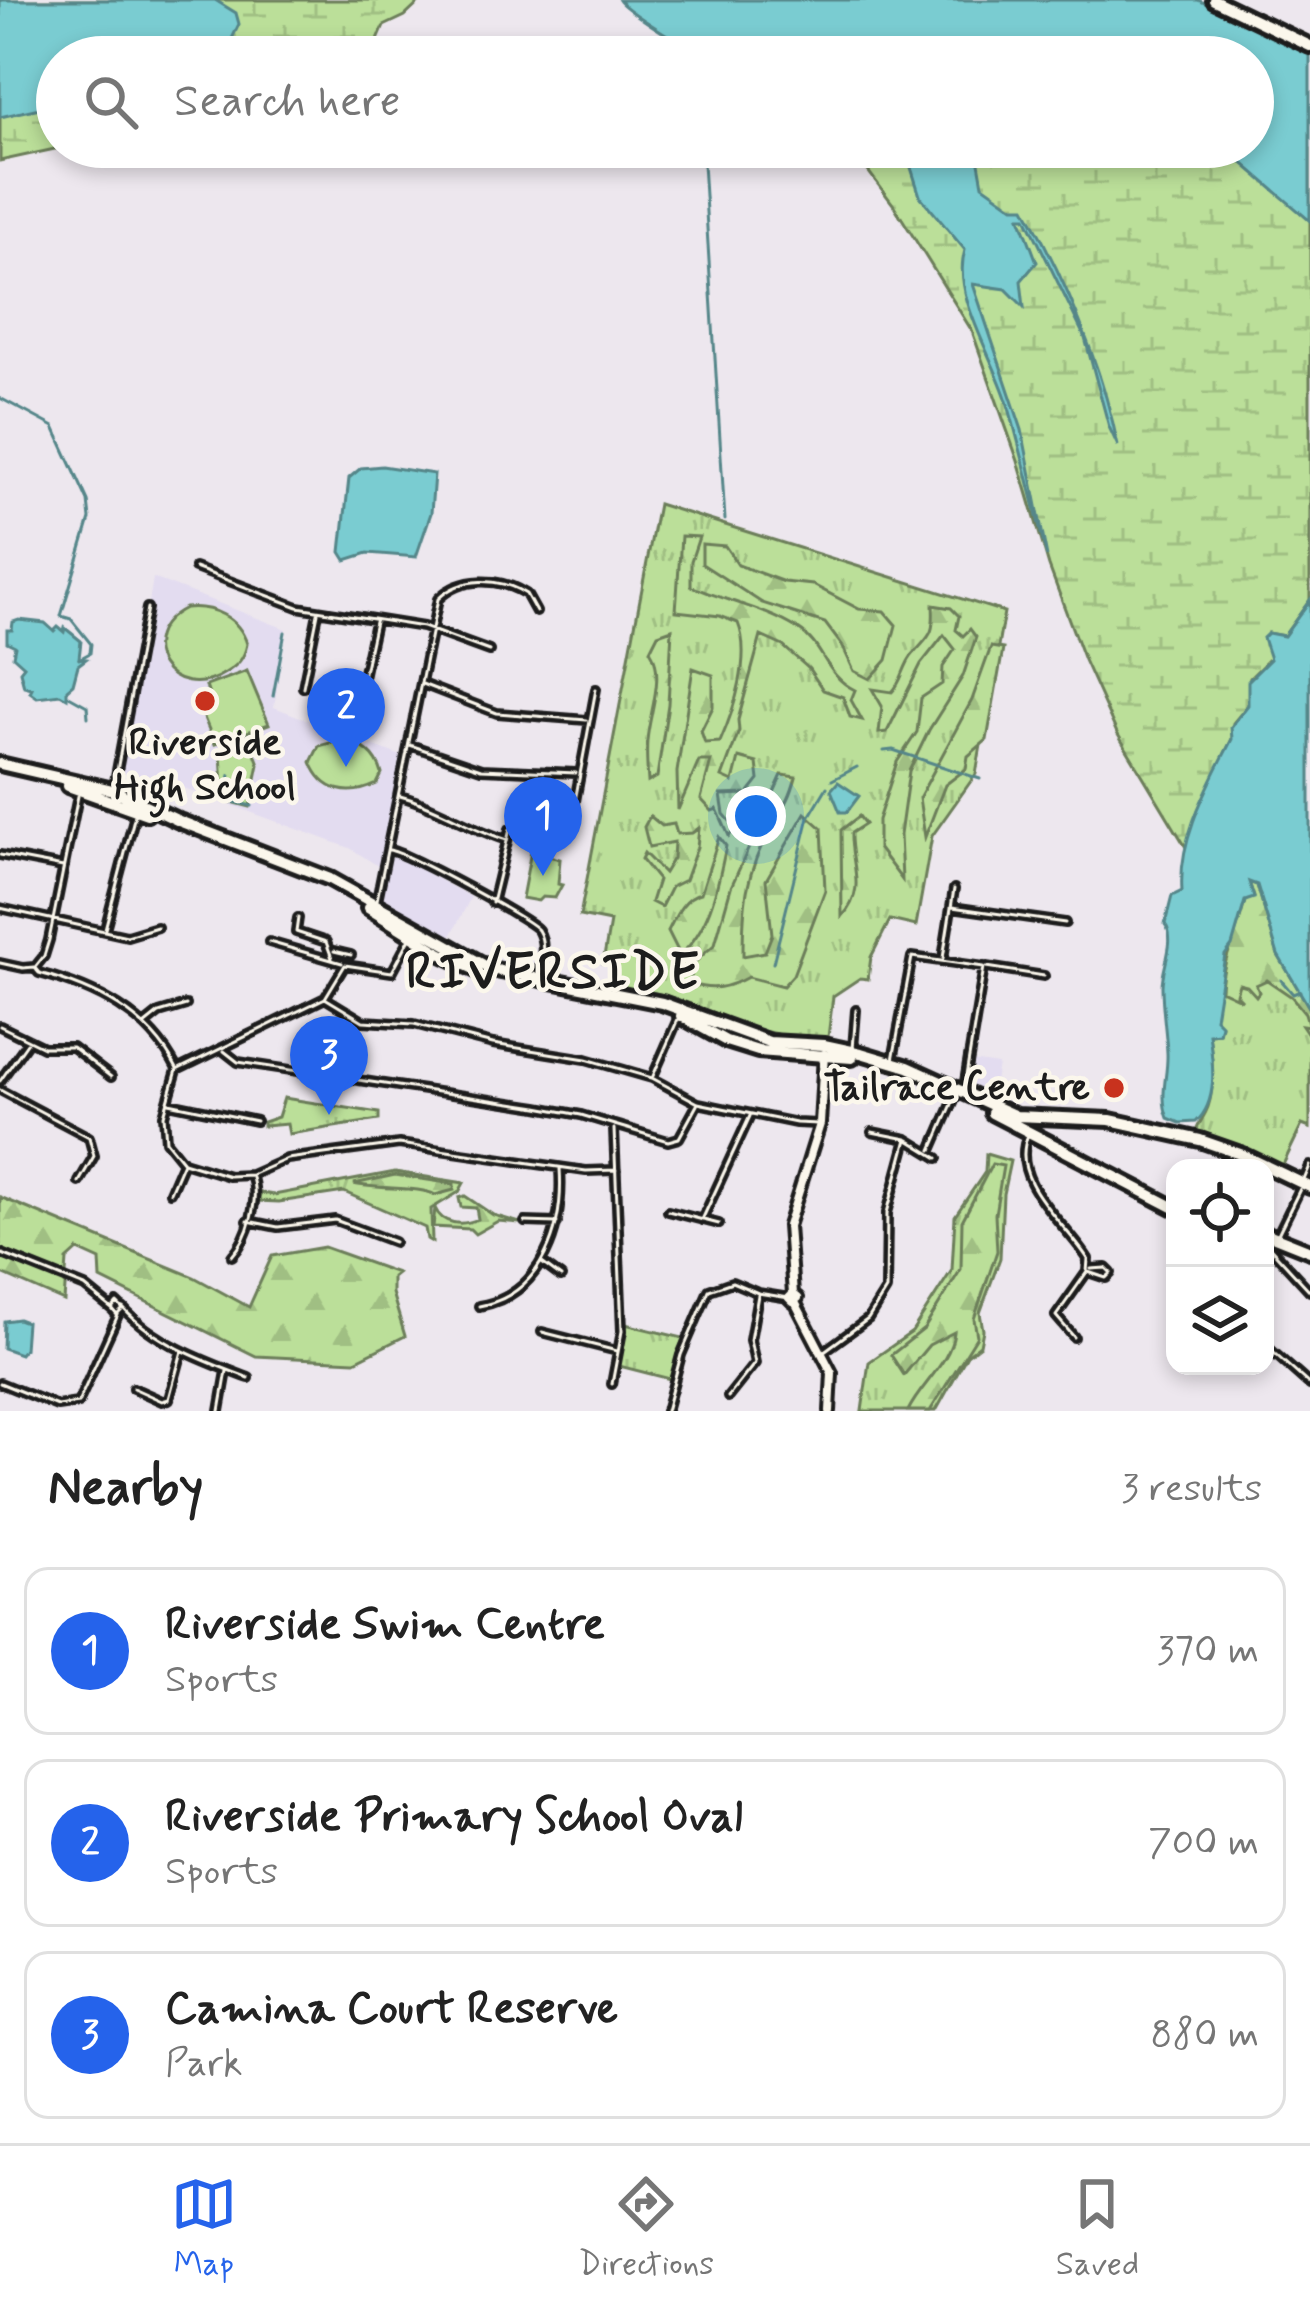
<!DOCTYPE html>
<html lang="en">
<head>
<meta charset="utf-8">
<style>
  body { margin:0; font-family:Mynerve,sans-serif; background:#f2f2f2; color:#222 }
  .controls { position:absolute; right:36px; bottom:36px; display:grid; overflow:hidden; border-radius:24px; box-shadow:0 6px 18px #0003 }
  .controls button { width:108px; height:108px; display:grid; place-items:center; padding:0; border:0; border-bottom:3px solid #e0e0e0; background:#fff; color:#222; font:60px sans-serif }
  .you { position:absolute; left:756px; top:816px; width:42px; height:42px; margin:-30px; border:9px solid #fff; border-radius:50%; background:#1a73e8; box-shadow:0 0 0 18px #1a73e833 }
  .badge { display:grid; place-items:center; width:78px; height:78px; border-radius:50%; background:#2563eb; color:#fff; font-size:39px; font-weight:700 }
  .pin { position:absolute; translate:-50% -99px; filter:drop-shadow(0 3px 6px #0008) }
  .pin::after { content:''; position:absolute; top:63px; width:42px; height:36px; background:inherit; clip-path:polygon(0 0,100% 0,50% 100%) }
  .list { margin:0; padding:0; list-style:none }
  h2 { display:flex; justify-content:space-between; align-items:center; height:156px; margin:0; padding:0 48px; font-size:51px }
  h2 small { font-size:39px; font-weight:400; color:#767676 }
  .list li { display:grid; grid-template-columns:78px 1fr auto; gap:36px; align-items:center; box-sizing:border-box; height:168px; margin:0 24px 24px; padding:0 24px; border:3px solid #e0e0e0; border-radius:24px }
  .list b { display:block; font-size:45px; white-space:nowrap }
  .list p { margin:0; font-size:39px; white-space:nowrap; color:#767676 }
  .list em { font-size:39px; font-style:normal; color:#767676 }
  .icon { flex:none; width:66px; height:66px; fill:none; stroke:currentColor; stroke-width:2; stroke-linecap:round; stroke-linejoin:round }
  .map { position:relative; flex:none; width:1310px; height:1411px; overflow:hidden }
  .search { position:absolute; background:#fff; box-shadow:0 6px 18px #0003; left:36px; right:36px; top:36px; height:132px; display:flex; align-items:center; gap:30px; box-sizing:border-box; padding:0 42px; border-radius:66px; color:#767676; font-size:45px }
  .sheet { height:732px; background:#fff }
  nav { display:flex; justify-content:space-around; align-items:center; box-sizing:border-box; height:168px; border-top:3px solid #e0e0e0; background:#fff; font-size:33px; color:#767676 }
  nav a { display:grid; justify-items:center; gap:6px }
  nav .on { color:#2563eb }
  .map>svg:first-child { display:block }
</style>
</head>
<body>
<div class="map">
<svg width="1310" height="1411" viewBox="0 0 1310 1411">
  <defs>
    <pattern id="grass-tufts" width="24" height="20" patternUnits="userSpaceOnUse" patternTransform="scale(3)"><rect width="24" height="20" fill="#bbdf99"/><path d="M3 7l-1-3M5 7V3M7 7l1-3M15 17l-1-3M17 17v-4M19 17l1-3" fill="none" stroke="#a0bf83"/></pattern>
    <pattern id="forest-firs" width="22" height="20" patternUnits="userSpaceOnUse" patternTransform="scale(3)"><rect width="22" height="20" fill="#bbdf99"/><path d="M5 1l3.5 6h-7zM16 11l3.5 6h-7z" fill="#a0bf83"/></pattern>
    <pattern id="wetland-marsh" width="20" height="14" patternUnits="userSpaceOnUse" patternTransform="scale(3)"><rect width="20" height="14" fill="#bbdf99"/><path d="M1 5h8M5 5V1M11 12h8M15 12V8" fill="none" stroke="#a0bf83"/></pattern>
  </defs>
  <rect width="100%" height="100%" fill="#ede7ee"/>
  <filter id="ink" filterUnits="userSpaceOnUse"><feTurbulence type="fractalNoise" baseFrequency=".00833" numOctaves="2"/><feDisplacementMap in="SourceGraphic" scale="24" xChannelSelector="R" yChannelSelector="G"/><feConvolveMatrix kernelMatrix="1 2 1 2 8 2 1 2 1" color-interpolation-filters="sRGB"/></filter>
  <g filter="url(#ink)">
    <path fill="#e3dcf0" d="M 153,578 L 286,629 L 274,707 L 401,756 L 378,866 L 350,848 L 153,777 L 150,800 L 119,786 Z
      M 395,856 L 471,897 L 451,936 L 382,901 L 391,859 Z
      M 971,1061 L 998,1065 L 992,1099 L 967,1088 Z"/>
    <path fill="url(#grass-tufts)" stroke="#6c7e5a" stroke-width="3" d="M 658,504 L 1004,612 L 976,774 L 932,836 L 916,926 L 890,920 L 871,957 L 868,979 L 860,978 L 833,996 L 828,1037 C 758,1040 735,1018 673,998 C 652,991 629,989 608,985 L 611,964 L 603,963 L 610,922 L 580,916 Z
      M 1278,955 L 1310,1009 L 1310,1128 L 1302,1125 L 1281,1169 L 1238,1147 L 1195,1135 C 1198,1123 1204,1118 1208,1107 C 1216,1084 1212,1057 1209,1034 L 1219,1033 L 1221,1025 L 1214,1017 L 1221,973 Z
      M 284,1098 L 379,1113 L 379,1120 L 289,1134 L 287,1124 L 263,1126 L 263,1122 L 278,1117 Z
      M 986,1154 L 1010,1161 L 1003,1194 L 1000,1258 L 980,1313 L 983,1330 L 980,1345 L 967,1355 L 936,1411 L 862,1411 L 869,1362 L 912,1332 L 952,1270 L 955,1216 L 985,1172 Z
      M 395,1172 L 464,1183 L 459,1192 L 431,1209 L 432,1242 L 427,1239 L 425,1228 L 344,1192 L 279,1202 L 258,1201 L 261,1193 L 274,1195 Z
      M 625,1324 L 683,1338 L 670,1379 L 619,1366 Z"/>
    <path fill="url(#forest-firs)" stroke="#6c7e5a" stroke-width="3" d="M 681,536 L 699,537 L 691,561 L 691,586 C 725,601 767,609 798,629 C 825,646 824,675 855,690 L 851,700 L 862,720 L 850,717 L 843,697 L 823,690 L 809,669 L 783,646 L 761,636 L 738,720 L 739,731 L 722,777 L 733,782 L 739,758 L 757,763 L 759,780 L 748,794 L 721,795 L 724,814 L 736,828 L 729,836 L 717,809 L 712,811 L 701,799 L 711,761 L 699,761 L 678,810 L 677,772 L 693,668 L 713,675 L 713,707 L 701,731 L 705,743 L 720,742 C 734,710 752,657 738,623 L 720,616 L 676,611 Z
      M 702,544 L 725,546 L 738,565 L 784,582 L 813,585 L 859,609 L 884,611 L 896,625 L 887,660 L 870,679 L 854,671 L 843,647 L 825,623 L 762,603 L 702,564 Z
      M 933,605 L 951,608 L 959,616 L 956,630 L 963,636 L 970,629 L 976,637 L 963,676 L 929,730 L 909,771 L 900,835 L 902,880 L 878,848 L 878,820 L 897,762 L 917,732 L 921,698 L 942,684 L 943,667 L 955,649 L 944,635 L 921,664 L 887,732 L 879,733 L 882,706 L 872,689 L 892,692 C 902,682 903,668 911,657 C 928,635 935,639 933,605 Z
      M 672,629 L 668,704 L 657,777 L 648,782 C 647,769 646,754 647,741 C 649,713 666,674 650,650 L 658,634 Z
      M 991,647 L 1003,649 L 987,740 L 968,756 L 966,769 L 945,785 L 925,837 L 919,798 L 972,700 Z
      M 782,775 L 796,777 C 789,803 784,806 771,828 C 745,872 743,907 743,956 L 765,952 L 772,934 L 766,880 L 805,813 L 822,828 L 825,890 L 793,975 L 783,986 L 748,977 C 728,988 713,991 690,984 L 693,964 L 715,944 L 731,887 Z
      M 650,816 L 662,826 L 674,824 L 677,834 L 692,833 L 699,828 L 697,847 L 685,880 L 671,887 L 661,907 L 651,902 L 658,880 L 641,859 L 644,853 L 664,873 L 673,858 L 674,842 L 649,847 L 644,827 Z
      M 859,816 L 865,824 L 851,833 C 850,865 868,888 842,917 L 841,830 Z
      M 719,837 L 726,846 C 718,884 711,927 680,955 L 668,931 C 675,917 684,896 701,893 Z
      M 1249,882 L 1257,885 L 1278,955 L 1310,1009 L 1310,1037 L 1302,1025 L 1309,1026 L 1305,1013 L 1292,997 L 1267,980 L 1256,985 L 1259,992 L 1256,996 L 1247,986 L 1239,984 L 1236,994 L 1242,1000 L 1221,990 C 1222,959 1238,933 1245,901 L 1254,897 Z
      M 992,1164 L 1003,1166 L 995,1214 L 997,1251 L 974,1319 L 977,1336 L 930,1411 L 908,1411 C 921,1384 951,1362 954,1332 L 929,1345 L 904,1375 L 891,1355 L 924,1329 L 961,1269 L 962,1221 Z
      M 395,1175 L 454,1184 L 454,1190 L 435,1195 C 422,1186 378,1190 354,1184 Z
      M 465,1196 L 493,1215 L 520,1223 L 498,1221 L 475,1234 L 470,1229 L 433,1227 L 435,1208 C 442,1225 462,1226 478,1219 L 476,1208 L 461,1207 L 459,1198 Z
      M 0,1197 L 194,1277 L 249,1307 L 272,1256 L 324,1247 L 397,1273 L 392,1277 L 392,1293 L 405,1336 L 355,1361 L 256,1356 L 101,1279 L 100,1260 L 78,1250 L 67,1260 L 64,1301 L 0,1273 Z"/>
    <path fill="url(#wetland-marsh)" stroke="#6c7e5a" stroke-width="3" d="M 0,0 L 422,0 L 405,16 L 384,26 L 371,57 L 57,57 L 57,147 L 64,147 L 0,161 Z
      M 850,147 L 1310,149 L 1310,600 L 1284,636 L 1268,633 L 1270,658 L 1250,678 L 1248,705 L 1233,723 L 1232,739 L 1198,810 L 1187,849 L 1117,733 L 1084,660 L 1049,566 L 1018,461 L 972,331 L 893,204 Z"/>
    <path fill="#bbdf99" stroke="#6c7e5a" stroke-width="3" d="M 185,608 C 212,605 239,617 247,644 C 244,659 238,665 225,673 C 171,708 125,638 185,608 Z
      M 247,671 L 269,724 L 215,744 L 202,713 L 213,708 L 206,686 Z
      M 344,739 C 362,745 377,754 382,774 L 377,784 C 350,797 323,793 311,762 L 319,746 Z
      M 251,742 L 259,764 L 250,807 L 224,800 L 221,754 Z
      M 531,851 L 560,859 L 558,884 L 562,885 L 555,898 L 542,897 L 538,901 L 522,898 Z"/>
    <path fill="#7accd1" stroke="#548689" stroke-width="3" d="M 0,0 L 215,0 L 236,13 L 239,24 L 231,41 L 204,57 L 57,57 L 57,104 L 0,117 Z
      M 619,0 L 1198,0 L 1310,52 L 1310,221 L 1224,147 L 1253,147 L 1253,57 L 692,57 L 692,50 C 678,42 624,9 619,0 Z
      M 894,147 L 967,147 L 978,157 L 983,185 L 1014,207 L 1025,207 C 1066,282 1101,362 1118,446 L 1109,427 L 1085,338 L 1026,217 L 1020,217 L 1037,262 L 1021,281 L 1024,307 L 1006,289 L 973,284 L 1022,430 L 1047,557 C 1034,505 1022,452 1007,401 C 993,356 951,294 965,250 L 920,196 L 909,161 Z
      M 382,466 L 434,474 L 431,513 L 416,557 L 368,553 L 346,560 L 341,552 L 349,478 L 361,468 Z
      M 1310,600 L 1310,1009 L 1278,955 L 1257,885 L 1249,882 L 1254,898 L 1245,901 L 1232,946 L 1225,955 L 1215,1018 L 1221,1024 L 1219,1033 L 1209,1034 C 1213,1063 1219,1101 1196,1122 L 1180,1123 L 1168,1118 C 1159,1095 1168,1076 1167,1053 C 1166,1030 1162,1008 1162,986 C 1162,967 1177,940 1165,924 L 1172,896 L 1182,891 C 1178,837 1209,785 1232,739 L 1231,727 L 1248,705 L 1248,681 L 1270,659 L 1263,638 L 1268,633 L 1284,636 Z
      M 19,620 L 45,623 L 54,631 L 58,627 L 64,632 L 65,628 L 81,641 L 79,658 L 86,659 L 78,665 L 73,684 L 67,689 L 67,698 L 60,694 L 37,697 L 30,692 L 32,688 L 24,686 L 20,671 L 24,666 L 13,656 L 15,646 L 7,642 L 7,630 L 12,630 L 13,622 Z
      M 838,782 L 859,796 L 847,812 L 840,812 L 831,790 Z
      M 18,1319 L 26,1322 L 24,1349 L 20,1354 L 3,1348 L 4,1321 Z"/>
    <g fill="none" stroke-linecap="round" stroke-linejoin="round">
      <path stroke="#548689" stroke-width="3" d="M 702,147 L 725,520
        M 0,398 L 54,427 L 88,501 L 90,519 L 61,616 L 71,619 L 91,644 L 90,653 L 79,659
        M 69,696 L 87,706 L 88,717
        M 273,696 L 285,632
        M 884,751 L 893,750 L 980,779
        M 230,775 L 225,800 L 252,806
        M 832,780 L 857,767
        M 773,963 L 809,817 L 827,787
        M 1281,980 L 1293,994 L 1300,991"/>
      <g stroke="#1c1c1c" stroke-width="12">
        <path id="street" d="M 195,568 L 298,607 L 423,627 L 489,651
          M 422,684 L 497,713 L 587,720
          M 303,687 L 318,613
          M 356,709 L 375,622
          M 410,745 L 481,769 L 576,773
          M 114,787 L 147,608
          M 400,796 C 438,806 469,829 507,840
          M 389,850 C 404,852 530,919 538,930 C 547,945 541,961 538,976
          M 0,855 L 63,867
          M 377,900 L 438,599 C 461,576 499,577 526,594 L 536,612
          M 492,903 L 510,829 L 526,822 L 566,823 L 572,817 L 596,689
          M 952,907 L 1065,923
          M 0,908 L 127,936 L 157,927
          M 298,918 L 296,932 L 326,942 L 332,958
          M 105,929 L 136,811
          M 409,940 L 392,972 L 345,965 L 325,998 L 363,1021 L 414,1024 L 493,1044 L 586,1059 L 652,1078 L 698,1103 L 796,1123 L 818,1124
          M 269,942 L 342,963
          M 334,951 L 351,955
          M 943,958 L 954,889
          M 0,963 L 23,968 L 34,967 L 39,973 C 96,988 149,1014 177,1069
          M 36,966 L 44,956 L 49,940 L 78,796
          M 987,967 L 1044,976
          M 325,998 L 177,1070 L 164,1115 L 166,1141 L 183,1162 L 229,1176 L 251,1175 L 287,1159 L 399,1144 L 586,1171 L 616,1170
          M 144,1025 L 159,1013 L 186,1005
          M 0,1026 L 43,1047 L 72,1047 L 111,1077
          M 853,1049 L 856,1010
          M 224,1051 L 238,1062 L 538,1107 L 581,1115 L 668,1141 L 679,1138 L 697,1105
          M 893,1060 L 912,957 L 984,967 L 964,1088
          M 653,1076 L 678,1019
          M 0,1081 L 27,1043
          M 0,1090 L 89,1137 L 94,1156 L 79,1182
          M 169,1103 L 256,1121
          M 872,1132 L 907,1139 L 938,1158
          M 1028,1135 C 1008,1181 1066,1223 1088,1259 L 1087,1272 L 1056,1316 L 1074,1337
          M 932,1150 L 956,1095
          M 1304,1180 L 1310,1166
          M 170,1192 L 183,1162
          M 668,1211 L 719,1224
          M 702,1220 L 750,1116
          M 248,1221 L 278,1227 L 335,1220 L 394,1242
          M 525,1222 L 557,1223
          M 1278,1234 L 1300,1189
          M 1265,1242 L 1310,1291
          M 0,1253 L 85,1287 L 112,1309
          M 232,1256 C 249,1238 260,1198 251,1175
          M 542,1263 L 561,1277
          M 1088,1272 L 1106,1278 L 1111,1273 L 1106,1268 L 1091,1269
          M 117,1303 L 123,1309 L 117,1315 L 112,1309 Z
          M 479,1306 C 543,1295 564,1226 560,1169
          M 123,1308 C 154,1343 207,1362 249,1378
          M 542,1332 L 617,1351
          M 1265,1345 L 1310,1385
          M 823,1352 L 868,1319 L 886,1290 L 887,1213 L 907,1139
          M 0,1383 L 57,1406 L 78,1403
          M 612,1384 L 622,1331 L 614,1129
          M 133,1388 L 162,1401 L 169,1399 L 182,1351
          M 728,1397 L 755,1363 L 750,1340 L 758,1295
          M 78,1403 L 118,1315
          M 220,1411 L 227,1371
          M 666,1411 L 681,1355 L 709,1290 L 732,1282 L 758,1293 L 789,1298"/>
      </g>
      <g stroke="#1c1c1c" stroke-width="16">
        <path id="secondary" d="M 793,1294 L 788,1226 L 820,1124 L 824,1054
          M 793,1294 L 798,1298 L 793,1302 L 789,1298 Z
          M 795,1302 L 832,1373 L 830,1411"/>
      </g>
      <g stroke="#1c1c1c" stroke-width="20">
        <path id="highway" d="M 1214,0 L 1310,46
          M 0,764 L 113,790 L 179,821 L 330,879 L 491,969 L 662,1003 L 769,1042 L 824,1045 L 861,1053 L 908,1067 L 1016,1116 L 1110,1120 L 1200,1140 L 1243,1155 L 1310,1187
          M 68,786 L 147,814
          M 368,908 L 440,953 L 476,970
          M 681,1016 L 726,1041 L 758,1051 L 852,1058
          M 992,1113 L 1175,1208
          M 1265,1233 L 1310,1251"/>
      </g>
      <use href="#street" stroke="#fbf7ec" stroke-width="3"/>
      <use href="#secondary" stroke="#fbf7ec" stroke-width="8"/>
      <use href="#highway" stroke="#fbf7ec" stroke-width="10"/>
    </g>
  </g>
  <g fill="#c8321e" stroke="#fbf7ec" stroke-width="4.5">
    <circle cx="205" cy="701" r="12"/>
    <circle cx="1114" cy="1088" r="12"/>
  </g>
  <g text-anchor="middle" dominant-baseline="central" stroke-width="9" stroke-linejoin="round" paint-order="stroke">
    <g font-size="39" font-weight="bold" fill="#1c1c1c" stroke="#fbf7ec">
      <text x="205" y="743">Riverside<tspan x="205" dy="45">High School</tspan></text>
      <text x="1090" y="1088" text-anchor="end">Tailrace Centre</text>
    </g>
    <g font-size="51" font-weight="bold" letter-spacing="3" fill="#1c1c1c" stroke="#fbf7ec">
      <text x="554" y="974">RIVERSIDE</text>
    </g>
  </g>
</svg>
<div class="controls">
<button><svg class="icon" aria-label="locate" viewBox="0 0 24 24"><circle cx="12" cy="12" r="6"/><path d="M12 2v4M12 18v4M2 12h4M18 12h4"/></svg></button>
<button><svg class="icon" aria-label="layers" viewBox="0 0 24 24"><path d="M12 4l9 5-9 5-9-5zM3 14l9 5 9-5"/></svg></button>
</div>
<div class="you"></div>
<div class="pin badge" style="left:543px;top:876px">1</div>
<div class="pin badge" style="left:346px;top:767px">2</div>
<div class="pin badge" style="left:329px;top:1115px">3</div>
<div class="search"><svg class="icon" aria-label="search" viewBox="0 0 24 24"><circle cx="10" cy="10" r="6"/><path d="M15 15l6 6"/></svg>Search here</div>
</div>
<section class="sheet">
<h2>Nearby<small>3 results</small></h2>
<ul class="list">
<li><span class="badge">1</span><div><b>Riverside Swim Centre</b><p>Sports</p></div><em>370 m</em></li>
<li><span class="badge">2</span><div><b>Riverside Primary School Oval</b><p>Sports</p></div><em>700 m</em></li>
<li><span class="badge">3</span><div><b>Camina Court Reserve</b><p>Park</p></div><em>880 m</em></li>
</ul>
</section>
<nav>
<a class="on"><svg class="icon" aria-label="map" viewBox="0 0 24 24"><path d="M3 6l6-2 6 2 6-2v14l-6 2-6-2-6 2zM9 4v14M15 6v14"/></svg>Map</a>
<a><svg class="icon" aria-label="directions" viewBox="0 0 24 24"><path d="M12 3l9 9-9 9-9-9zM9 14v-3h6M13 9l2 2-2 2"/></svg>Directions</a>
<a><svg class="icon" aria-label="saved" viewBox="0 0 24 24"><path d="M7 4h10v16l-5-4-5 4z"/></svg>Saved</a>
</nav>
</body>
</html>
